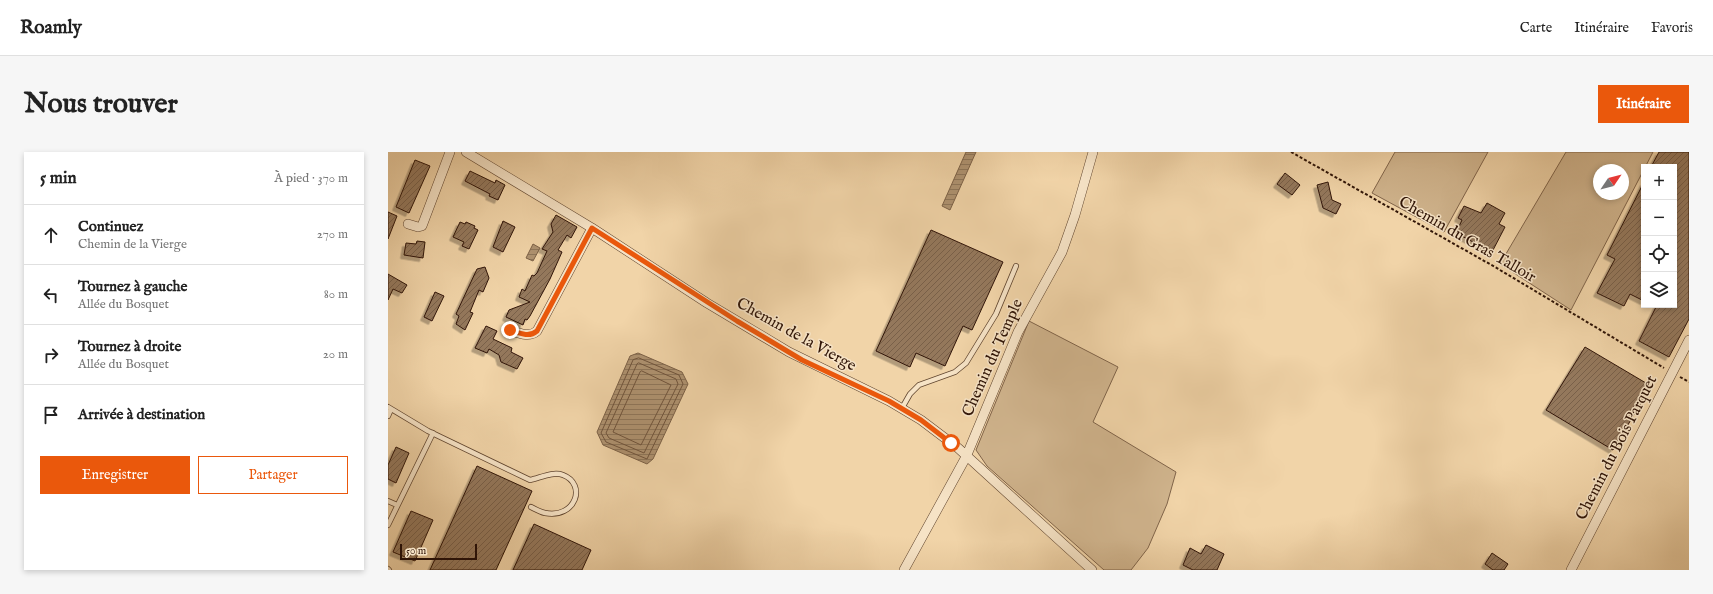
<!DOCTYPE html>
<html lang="fr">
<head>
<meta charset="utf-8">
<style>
  body { margin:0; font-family:"IM FELL English",serif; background:#f6f6f6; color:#222 }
  .controls { position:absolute; right:12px; top:12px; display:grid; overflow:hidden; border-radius:0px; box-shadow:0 2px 6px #0003 }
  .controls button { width:36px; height:36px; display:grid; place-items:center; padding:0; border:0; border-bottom:1px solid #e0e0e0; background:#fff; color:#222; font:20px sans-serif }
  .compass { position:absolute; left:1205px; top:12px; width:36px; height:36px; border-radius:50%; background:#fff; box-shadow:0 2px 6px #0003; rotate:55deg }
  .scale { position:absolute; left:12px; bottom:10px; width:77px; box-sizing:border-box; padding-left:4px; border:2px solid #301507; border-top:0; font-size:11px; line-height:14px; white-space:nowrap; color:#301507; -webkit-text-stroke:3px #f6e3c6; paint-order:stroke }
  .stop { position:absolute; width:12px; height:12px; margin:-9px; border:3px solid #ea580c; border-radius:50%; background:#fff }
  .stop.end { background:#ea580c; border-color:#fff; box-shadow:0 1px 4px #0008 }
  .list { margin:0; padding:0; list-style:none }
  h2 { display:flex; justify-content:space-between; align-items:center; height:52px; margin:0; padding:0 16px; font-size:17px }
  h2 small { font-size:13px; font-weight:400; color:#767676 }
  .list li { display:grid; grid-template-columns:26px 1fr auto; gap:12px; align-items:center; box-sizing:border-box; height:60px; padding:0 16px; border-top:1px solid #e0e0e0 }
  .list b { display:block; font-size:15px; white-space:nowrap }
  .list p { margin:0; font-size:13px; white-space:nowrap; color:#767676 }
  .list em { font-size:13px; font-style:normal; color:#767676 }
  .actions { display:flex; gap:8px; padding:12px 16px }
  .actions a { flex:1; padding:9px 0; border:1px solid #ea580c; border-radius:0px; text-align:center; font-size:14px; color:#ea580c }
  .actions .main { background:#ea580c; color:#fff }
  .icon { flex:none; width:22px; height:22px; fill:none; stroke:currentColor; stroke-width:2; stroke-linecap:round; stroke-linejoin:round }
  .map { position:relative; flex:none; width:1301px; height:418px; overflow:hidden; border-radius:0px }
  header { display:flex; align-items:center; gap:24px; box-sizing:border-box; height:56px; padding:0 20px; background:#fff; border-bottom:1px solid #e0e0e0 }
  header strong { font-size:19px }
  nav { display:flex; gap:22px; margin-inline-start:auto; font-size:14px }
  .intro { display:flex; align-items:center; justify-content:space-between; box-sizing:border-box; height:96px; padding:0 24px }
  h1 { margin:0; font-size:28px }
  .button { padding:10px 18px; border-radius:0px; background:#ea580c; color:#fff; font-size:14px; font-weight:700 }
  main { display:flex; gap:24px; padding:0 24px }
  aside { flex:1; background:#fff; border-radius:0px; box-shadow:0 2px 6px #0003 }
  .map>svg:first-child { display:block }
</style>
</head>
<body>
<header>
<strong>Roamly</strong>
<nav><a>Carte</a><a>Itinéraire</a><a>Favoris</a></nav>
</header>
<div class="intro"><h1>Nous trouver</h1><a class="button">Itinéraire</a></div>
<main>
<aside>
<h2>5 min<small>À pied · 370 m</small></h2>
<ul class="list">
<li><svg class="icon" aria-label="ahead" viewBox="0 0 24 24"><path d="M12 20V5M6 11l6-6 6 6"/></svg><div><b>Continuez</b><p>Chemin de la Vierge</p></div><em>270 m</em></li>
<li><svg class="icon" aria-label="left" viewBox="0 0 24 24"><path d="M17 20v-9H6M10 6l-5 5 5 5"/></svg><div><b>Tournez à gauche</b><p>Allée du Bosquet</p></div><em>80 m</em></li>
<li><svg class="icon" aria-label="right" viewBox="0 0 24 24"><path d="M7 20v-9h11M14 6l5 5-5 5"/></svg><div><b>Tournez à droite</b><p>Allée du Bosquet</p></div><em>20 m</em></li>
<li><svg class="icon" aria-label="arrive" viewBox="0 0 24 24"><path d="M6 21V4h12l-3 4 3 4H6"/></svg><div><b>Arrivée à destination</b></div></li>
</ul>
<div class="actions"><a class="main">Enregistrer</a><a>Partager</a></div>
</aside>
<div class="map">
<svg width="1301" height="418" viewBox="0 0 1301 418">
  <defs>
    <pattern id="water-rules" width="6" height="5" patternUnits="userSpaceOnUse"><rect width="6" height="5" fill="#af9371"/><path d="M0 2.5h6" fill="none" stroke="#8f775b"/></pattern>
    <pattern id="building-hatch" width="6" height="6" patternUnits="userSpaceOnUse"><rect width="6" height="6" fill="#94785b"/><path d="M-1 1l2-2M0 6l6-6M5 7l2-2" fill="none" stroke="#796149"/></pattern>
    <filter id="shadow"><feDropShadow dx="-3.5" dy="3.5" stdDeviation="0" flood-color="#0004"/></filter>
  </defs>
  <rect width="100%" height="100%" fill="#f1d4a8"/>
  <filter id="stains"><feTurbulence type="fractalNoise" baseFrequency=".005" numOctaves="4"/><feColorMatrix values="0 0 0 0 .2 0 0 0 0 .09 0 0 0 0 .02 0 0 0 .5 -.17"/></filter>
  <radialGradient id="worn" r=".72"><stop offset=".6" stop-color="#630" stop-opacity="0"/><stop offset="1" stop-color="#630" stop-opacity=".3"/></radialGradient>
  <path fill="#d0b48d" stroke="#80644a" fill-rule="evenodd" d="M 1007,0 L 1100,0 L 1056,80 L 984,41 Z
    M 1178,0 L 1265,0 L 1183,158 L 1112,112 ZM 1211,18 L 1235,18 L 1235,42 L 1211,42 Z
    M 641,169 L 730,215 L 705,270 L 788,320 L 779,352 L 760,396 L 743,418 L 716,418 L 599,314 L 588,298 Z"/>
  <path fill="url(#water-rules)" stroke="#7c6147" d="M 578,0 L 588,0 L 562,58 L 554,54 Z
    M 145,92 L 152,96 L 145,109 L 138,106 Z
    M 250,201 L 294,220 L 300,232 L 265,307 L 259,312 L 215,293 L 209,280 L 242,204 Z"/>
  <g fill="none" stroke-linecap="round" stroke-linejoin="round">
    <path stroke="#70543c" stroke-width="1" d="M 251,206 L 291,223 L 295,232 L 259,307 L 218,290 L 213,281 L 245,208 Z
      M 251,211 L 288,227 L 290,232 L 256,301 L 221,286 L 218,281 L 249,212 Z
      M 254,219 L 283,233 L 253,293 L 225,280 L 252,220 Z"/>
  </g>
  <path fill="url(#building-hatch)" stroke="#301507" filter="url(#shadow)" d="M 1271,0 L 1301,0 L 1301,167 L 1281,205 L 1251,189 L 1269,153 L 1286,153 L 1286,15 L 1263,15 Z
    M 27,8 L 42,14 L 21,61 L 8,55 Z
    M 82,19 L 107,31 L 108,28 L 117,33 L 110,48 L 101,44 L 102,42 L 77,29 Z
    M 897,21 L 912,33 L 904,43 L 889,32 Z
    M 940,30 L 944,48 L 953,52 L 948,62 L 935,56 L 929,33 Z
    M 1256,30 L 1256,149 L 1242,142 L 1236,154 L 1209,141 L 1227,107 L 1219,103 Z
    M 1099,51 L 1117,61 L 1111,72 L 1117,75 L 1104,100 L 1068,81 L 1074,68 L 1070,66 L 1076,54 L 1093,61 Z
    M 0,60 L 9,64 L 0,87 Z
    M 168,63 L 189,75 L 183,86 L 179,83 L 170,98 L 174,100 L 162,127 L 142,164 L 139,168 L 137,167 L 135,173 L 118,165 L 121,158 L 142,150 L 131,145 L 134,137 L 137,139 L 144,123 L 146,124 L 149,121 L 159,99 L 154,97 L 165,80 L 163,72 Z
    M 115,69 L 127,75 L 115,100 L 105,95 Z
    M 72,70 L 77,72 L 78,70 L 87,74 L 86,76 L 90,78 L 81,97 L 74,94 L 76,90 L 65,85 Z
    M 543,78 L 615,110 L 584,178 L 575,174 L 557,214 L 528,201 L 522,215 L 488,199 Z
    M 29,89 L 37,90 L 35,106 L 16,103 L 18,91 L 28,92 Z
    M 97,115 L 101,126 L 95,140 L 91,138 L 82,160 L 85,161 L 77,178 L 68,172 L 71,164 L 68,162 L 89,117 Z
    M 0,122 L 19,133 L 14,141 L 5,137 L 0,148 Z
    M 47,140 L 56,144 L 44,169 L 36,165 Z
    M 98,174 L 109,179 L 105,187 L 124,196 L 123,200 L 135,206 L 129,217 L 113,210 L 111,203 L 101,197 L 99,201 L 87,196 Z
    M 1197,195 L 1263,234 L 1225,298 L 1158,258 Z
    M 8,295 L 21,301 L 8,331 L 0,327 L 0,313 Z
    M 89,314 L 144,339 L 108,418 L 42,418 Z
    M 23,359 L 45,368 L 27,409 L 5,400 Z
    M 146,372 L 203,398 L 194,418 L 125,418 Z
    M 818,393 L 836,402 L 829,418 L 805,418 L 795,413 L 802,396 L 813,402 Z
    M 1104,401 L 1120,412 L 1116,418 L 1105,418 L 1097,412 Z"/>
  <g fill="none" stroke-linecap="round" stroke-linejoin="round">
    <g stroke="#60452f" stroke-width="6">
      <path id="service" d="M 0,255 L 40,279 L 142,328 C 152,326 165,319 175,323 C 199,332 188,367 157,361 C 152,360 147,357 143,355
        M 514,256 L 522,242 L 531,233 L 567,220 L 578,211 L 608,162 L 628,114
        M 0,264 L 3,257
        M 0,349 L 9,353
        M 0,373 L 45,281
        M 0,417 L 1,418"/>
    </g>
    <g stroke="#60452f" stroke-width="10">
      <path id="minor" d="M 78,0 L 204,76 L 319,151 L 401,200 L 501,249 L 533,268 L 570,296 L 704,418
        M 20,72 L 30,75 L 34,74 L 62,0
        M 122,178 C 131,181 141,186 149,179 L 204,76
        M 516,418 L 578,305 L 630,180 L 674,100 L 687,63 L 705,0
        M 1183,418 L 1301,188"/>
    </g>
    <path stroke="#301507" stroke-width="2" stroke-dasharray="3 2" stroke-linecap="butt" d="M 903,0 L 1107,115 L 1276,216
      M 1292,225 L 1301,230"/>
    <use href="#service" stroke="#f6e3c6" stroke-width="4.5"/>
    <use href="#minor" stroke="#f6e3c6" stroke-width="9"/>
  </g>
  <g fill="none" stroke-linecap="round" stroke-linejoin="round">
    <path stroke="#ea580c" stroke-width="5" d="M 122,178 C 131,181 141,186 149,179 L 204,76 L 349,169 L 414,208 L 501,249 L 533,268 L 563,291"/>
  </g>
  <g text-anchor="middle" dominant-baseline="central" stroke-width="3" stroke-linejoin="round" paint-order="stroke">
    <g font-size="16" fill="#301507" stroke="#f6e3c6">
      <text transform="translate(1079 88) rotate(30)">Chemin du Gras Talloir</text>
      <text transform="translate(408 183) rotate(29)">Chemin de la Vierge</text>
      <text transform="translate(605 206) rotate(-66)">Chemin du Temple</text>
      <text transform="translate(1229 296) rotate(-63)">Chemin du Bois Parquet</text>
    </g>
  </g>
  <rect width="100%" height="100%" filter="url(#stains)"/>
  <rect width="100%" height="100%" fill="url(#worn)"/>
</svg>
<div class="controls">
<button>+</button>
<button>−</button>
<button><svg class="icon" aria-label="locate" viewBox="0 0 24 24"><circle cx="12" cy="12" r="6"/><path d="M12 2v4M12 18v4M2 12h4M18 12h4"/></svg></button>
<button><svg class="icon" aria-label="layers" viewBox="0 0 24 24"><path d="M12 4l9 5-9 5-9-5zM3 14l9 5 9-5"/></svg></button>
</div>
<svg class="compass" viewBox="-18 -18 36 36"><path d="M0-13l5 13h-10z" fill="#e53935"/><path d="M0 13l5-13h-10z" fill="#767676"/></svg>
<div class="scale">50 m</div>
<div class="stop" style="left:563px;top:291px"></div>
<div class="stop end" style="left:122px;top:178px"></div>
</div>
</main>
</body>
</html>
